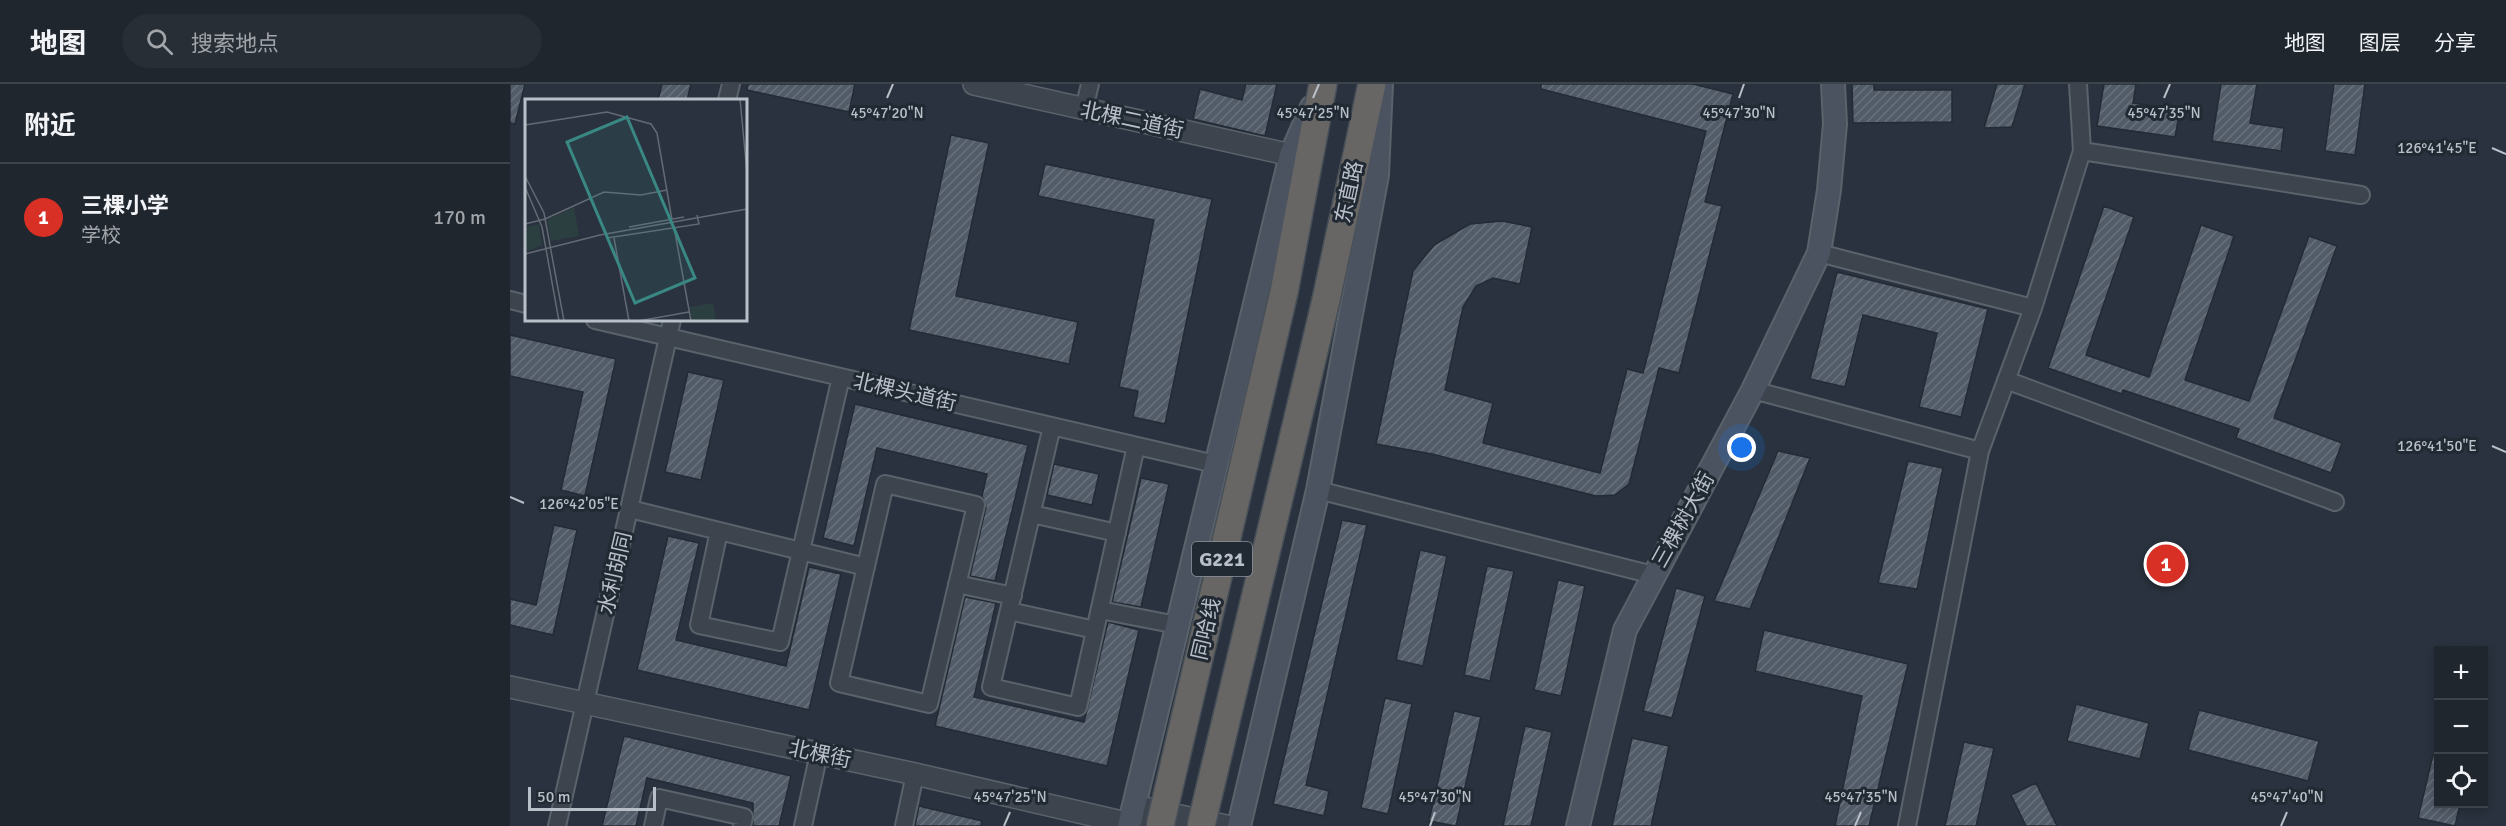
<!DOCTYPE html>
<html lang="zh">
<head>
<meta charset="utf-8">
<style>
  body { margin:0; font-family:Signika,"Noto Sans SC",sans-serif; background:#272e36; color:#f1f3f6 }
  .controls { position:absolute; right:18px; bottom:18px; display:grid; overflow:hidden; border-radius:0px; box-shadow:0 3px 9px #0003 }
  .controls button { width:54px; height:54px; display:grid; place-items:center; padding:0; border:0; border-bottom:2px solid #3c434a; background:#1f262e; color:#f1f3f6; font:30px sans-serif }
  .scale { position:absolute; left:18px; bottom:15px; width:128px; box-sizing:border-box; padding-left:6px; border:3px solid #b9bfc8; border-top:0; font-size:16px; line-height:21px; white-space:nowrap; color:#b9bfc8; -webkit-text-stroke:4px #212933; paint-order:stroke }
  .you { position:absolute; left:1232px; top:364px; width:21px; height:21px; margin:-15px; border:4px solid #fff; border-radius:50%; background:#1a73e8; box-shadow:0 0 0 9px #1a73e833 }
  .badge { display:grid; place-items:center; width:39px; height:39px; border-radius:50%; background:#d93025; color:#fff; font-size:20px; font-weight:700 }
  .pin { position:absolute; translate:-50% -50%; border:3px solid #fff; box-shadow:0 2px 6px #0006 }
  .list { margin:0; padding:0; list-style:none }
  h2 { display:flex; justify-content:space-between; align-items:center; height:78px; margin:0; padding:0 24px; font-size:26px }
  h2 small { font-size:20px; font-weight:400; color:#a1a5aa }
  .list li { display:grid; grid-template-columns:39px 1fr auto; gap:18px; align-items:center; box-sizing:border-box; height:108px; padding:0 24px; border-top:2px solid #3c434a }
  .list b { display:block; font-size:22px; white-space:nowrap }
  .list p { margin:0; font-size:20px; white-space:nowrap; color:#a1a5aa }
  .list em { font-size:20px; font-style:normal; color:#a1a5aa }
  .icon { flex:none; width:33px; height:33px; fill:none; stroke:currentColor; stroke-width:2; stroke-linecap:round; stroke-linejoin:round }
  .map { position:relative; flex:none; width:1996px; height:742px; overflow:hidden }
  header { display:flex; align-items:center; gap:36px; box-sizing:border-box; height:84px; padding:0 30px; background:#1f262e; border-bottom:2px solid #3c434a }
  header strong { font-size:28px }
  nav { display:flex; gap:33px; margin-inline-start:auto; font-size:21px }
  .search { width:420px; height:54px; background:#272e36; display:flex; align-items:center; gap:15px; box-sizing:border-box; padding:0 21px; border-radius:33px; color:#a1a5aa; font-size:22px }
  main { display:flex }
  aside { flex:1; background:#1f262e }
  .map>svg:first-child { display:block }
</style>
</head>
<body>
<header>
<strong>地图</strong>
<div class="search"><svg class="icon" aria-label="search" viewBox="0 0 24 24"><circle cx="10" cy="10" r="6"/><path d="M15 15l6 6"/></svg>搜索地点</div>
<nav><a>地图</a><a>图层</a><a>分享</a></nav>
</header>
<main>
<aside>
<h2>附近<small></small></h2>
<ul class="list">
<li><span class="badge">1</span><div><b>三棵小学</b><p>学校</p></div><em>170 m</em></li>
</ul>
</aside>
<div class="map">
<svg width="1996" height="742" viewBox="0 0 1996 742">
  <defs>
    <pattern id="building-hatch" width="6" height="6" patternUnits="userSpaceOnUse" patternTransform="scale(1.5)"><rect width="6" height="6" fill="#525b68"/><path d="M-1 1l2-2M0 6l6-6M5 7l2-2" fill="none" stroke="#69717c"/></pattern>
  </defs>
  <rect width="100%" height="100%" fill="#29323e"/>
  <path fill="url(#building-hatch)" stroke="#232b35" stroke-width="1.5" d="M 0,0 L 15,0 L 5,40 L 0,39 Z
    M 152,0 L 181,0 L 177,16 L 148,16 Z
    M 238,0 L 345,0 L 339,28 L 237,6 Z
    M 736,0 L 767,0 L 755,52 L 683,35 L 690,5 L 732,16 Z
    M 1031,0 L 1183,0 L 1223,10 L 1195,118 L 1212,122 L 1169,289 L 1149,284 L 1119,400 L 1105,411 L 1086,412 L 922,370 L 866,360 L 903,187 L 924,161 L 960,140 L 992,137 L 1022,143 L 1010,200 L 983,194 L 966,202 L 953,223 L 935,306 L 983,319 L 973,359 L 1090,389 L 1117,285 L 1133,289 L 1196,47 L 1031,5 Z
    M 1342,0 L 1364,0 L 1364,6 L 1442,6 L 1442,38 L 1343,39 Z
    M 1487,0 L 1515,0 L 1502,43 L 1474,44 Z
    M 1594,0 L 1626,0 L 1623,19 L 1670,26 L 1665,53 L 1587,42 Z
    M 1711,0 L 1747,0 L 1740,39 L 1774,44 L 1771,67 L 1702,57 Z
    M 1824,0 L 1855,0 L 1845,71 L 1815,67 Z
    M 441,51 L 479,59 L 446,212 L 568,238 L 559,280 L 399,246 Z
    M 535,80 L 702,115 L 655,340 L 623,333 L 628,307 L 609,303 L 644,136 L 528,112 Z
    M 1594,122 L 1624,133 L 1576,271 L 1639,293 L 1691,141 L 1724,152 L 1675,296 L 1739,317 L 1799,152 L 1827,162 L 1764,334 L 1832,359 L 1821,389 L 1726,354 L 1729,345 L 1613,306 L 1612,310 L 1538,284 Z
    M 1327,188 L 1478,225 L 1451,333 L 1409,323 L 1427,249 L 1353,231 L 1335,303 L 1300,295 Z
    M 0,251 L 106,275 L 75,412 L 51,406 L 73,308 L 0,292 Z
    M 178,288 L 214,296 L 191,396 L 155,388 Z
    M 345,320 L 518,361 L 485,497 L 460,492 L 476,423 L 472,412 L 477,390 L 367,364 L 344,462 L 313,454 Z
    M 1268,367 L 1300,374 L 1240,525 L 1204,517 Z
    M 1398,377 L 1433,384 L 1407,505 L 1368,499 Z
    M 544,380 L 589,390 L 582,421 L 537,411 Z
    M 631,394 L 659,400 L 631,523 L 602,518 Z
    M 832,436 L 857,441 L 796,701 L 819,707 L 814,732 L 763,720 Z
    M 44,441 L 67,446 L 43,551 L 0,541 L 0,515 L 26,521 Z
    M 158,452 L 189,459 L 166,556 L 276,582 L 299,483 L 331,490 L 299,626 L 127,586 Z
    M 910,466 L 937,472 L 913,582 L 886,576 Z
    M 977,482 L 1004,487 L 980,597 L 954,591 Z
    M 1048,496 L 1075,502 L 1051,612 L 1024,606 Z
    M 1166,504 L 1195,512 L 1162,634 L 1133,627 Z
    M 455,513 L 486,519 L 464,613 L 574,638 L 598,538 L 629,546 L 597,682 L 425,642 Z
    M 1254,546 L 1398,580 L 1359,742 L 1325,742 L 1352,612 L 1245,587 Z
    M 875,614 L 902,620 L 878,730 L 851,724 Z
    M 1566,620 L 1639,639 L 1630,675 L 1557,657 Z
    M 1689,626 L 1809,657 L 1798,697 L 1678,666 Z
    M 944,627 L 971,633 L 946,742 L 919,737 Z
    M 1015,642 L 1042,648 L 1021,742 L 993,742 Z
    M 114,652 L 281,692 L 269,742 L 243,742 L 243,719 L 137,694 L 126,742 L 92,742 Z
    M 1122,654 L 1159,662 L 1141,742 L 1102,742 Z
    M 1454,658 L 1484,664 L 1466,742 L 1435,742 Z
    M 1923,671 L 1929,672 L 1929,720 L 1950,720 L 1945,742 L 1908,734 Z
    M 1526,699 L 1547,742 L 1516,742 L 1501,711 Z
    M 409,722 L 472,737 L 471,742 L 405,742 Z"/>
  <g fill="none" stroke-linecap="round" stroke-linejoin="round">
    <g stroke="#5a626b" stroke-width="20">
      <path id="minor" d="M 217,16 L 221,0
        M 574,25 L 580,0
        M 1572,67 L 1851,111
        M 1309,169 L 1523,224
        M 0,216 L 16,220
        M 85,236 L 705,380
        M 1496,296 L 1825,418
        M 1243,306 L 1470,367
        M 542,342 L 481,603 L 568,623 L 626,362
        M 375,400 L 466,421 L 419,620 L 329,599 Z
        M 808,406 L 1143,491
        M 120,425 L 356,483
        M 522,430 L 607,449
        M 209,447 L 189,541 L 270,558 L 331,293
        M 447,500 L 503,512
        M 590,526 L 667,541
        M 499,527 L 585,546
        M 47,742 L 162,236
        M 143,742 L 149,714 L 234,733 L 232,742
        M 293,742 L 309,669
        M 394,742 L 405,690
        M 1397,742 L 1470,367 L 1523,224 L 1572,67 L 1568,0"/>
    </g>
    <g stroke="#5a626b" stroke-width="24">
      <path id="tertiary" d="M 464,0 L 781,71
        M 0,603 L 405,690 L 629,742
        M 624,722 L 716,742"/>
    </g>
    <g stroke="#5a626b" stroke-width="26">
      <path id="secondary" d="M 619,742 L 781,71 L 802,23
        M 729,742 L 808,406 L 867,91 L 871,0
        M 1068,742 L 1115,546 L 1243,306 L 1309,169 L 1319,106 L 1325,40 L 1323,0"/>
    </g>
    <g stroke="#474f58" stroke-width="30">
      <path id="trunk" d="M 774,208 L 813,0
        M 816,216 L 862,0"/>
    </g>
    <use href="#minor" stroke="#3d444e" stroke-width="16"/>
    <use href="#tertiary" stroke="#3d444e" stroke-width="21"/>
    <use href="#secondary" stroke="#4b5360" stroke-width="22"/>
    <use href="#trunk" stroke="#676664" stroke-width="27"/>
    <g stroke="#474f58" stroke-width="30" stroke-linecap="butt">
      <path id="trunk-bridge" d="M 650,742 L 774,208
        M 691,742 L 816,216"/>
    </g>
    <use href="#trunk-bridge" stroke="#676664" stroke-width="27"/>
  </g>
  <path fill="none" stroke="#b9bfc8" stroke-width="2" d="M 377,14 L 383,0M 803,14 L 809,0M 1229,14 L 1234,0M 1654,14 L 1660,0M 1982,64 L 1996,70M 1982,362 L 1996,368M 0,413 L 14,419M 494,742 L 500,728M 920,742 L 925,728M 1345,742 L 1351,728M 1771,742 L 1777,728"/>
  <g text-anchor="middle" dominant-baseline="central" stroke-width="6" stroke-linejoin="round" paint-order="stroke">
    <rect fill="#212933" stroke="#8b929b" stroke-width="1.5" x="682" y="458" width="60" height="34" rx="4.5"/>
    <g font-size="20" font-weight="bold" fill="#b9bfc8">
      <text x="712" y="475">G221</text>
    </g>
    <g font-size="21" fill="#b9bfc8" stroke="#212933">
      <text transform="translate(622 36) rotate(12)">北棵二道街</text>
      <text transform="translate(839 108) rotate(-78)">东直路</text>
      <text transform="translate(395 308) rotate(13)">北棵头道街</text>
      <text transform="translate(1173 436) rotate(-61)">三棵树大街</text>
      <text transform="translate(105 489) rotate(-77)">水利胡同</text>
      <text transform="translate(696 545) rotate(-77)">同哈线</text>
      <text transform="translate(310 670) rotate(12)">北棵街</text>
    </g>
  </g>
  <g transform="translate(15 15)">
    <rect width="222" height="222" fill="#29323e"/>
    <path d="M 49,108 L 54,137 L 26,142 L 22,121 ZM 14,125 L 17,146 L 0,153 L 2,128 ZM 188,204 L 191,222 L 167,222 L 165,208 Z" fill="#2c3f40"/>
    <path fill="none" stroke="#636a75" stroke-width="1.5" d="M 215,0 L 222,74M 0,26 L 82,13 L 126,25 L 132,34 L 147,121M 0,77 L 19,114 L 39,222M 0,88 L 17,128 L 34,222M 0,125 L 20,120 L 79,93 L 116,96 L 142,91M 104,128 L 159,118M 149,128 L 166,222M 82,139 L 174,125 L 172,116M 89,139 L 104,222M 0,155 L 75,136 L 222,110M 113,222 L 164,213"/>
    <path fill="#3a8884" fill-opacity="0.15" stroke="#3a8884" stroke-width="3" d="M 102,18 L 170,179 L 110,204 L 42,43 Z"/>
    <rect width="222" height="222" fill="none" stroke="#b9bfc8" stroke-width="3"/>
  </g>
  <g font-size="15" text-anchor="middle" fill="#b9bfc8" stroke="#212933" stroke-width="6" stroke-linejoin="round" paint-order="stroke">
    <text x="377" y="34">45°47'20"N</text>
    <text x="803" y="34">45°47'25"N</text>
    <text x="1229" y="34">45°47'30"N</text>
    <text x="1654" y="34">45°47'35"N</text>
    <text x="1927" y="69">126°41'45"E</text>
    <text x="1927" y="367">126°41'50"E</text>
    <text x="69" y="425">126°42'05"E</text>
    <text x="500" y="718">45°47'25"N</text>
    <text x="925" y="718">45°47'30"N</text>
    <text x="1351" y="718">45°47'35"N</text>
    <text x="1777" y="718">45°47'40"N</text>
  </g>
</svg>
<div class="controls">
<button>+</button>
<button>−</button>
<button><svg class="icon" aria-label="locate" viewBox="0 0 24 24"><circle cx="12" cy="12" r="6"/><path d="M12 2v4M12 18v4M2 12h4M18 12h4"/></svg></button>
</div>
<div class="scale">50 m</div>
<div class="you"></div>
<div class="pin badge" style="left:1656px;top:480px">1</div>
</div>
</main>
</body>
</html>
